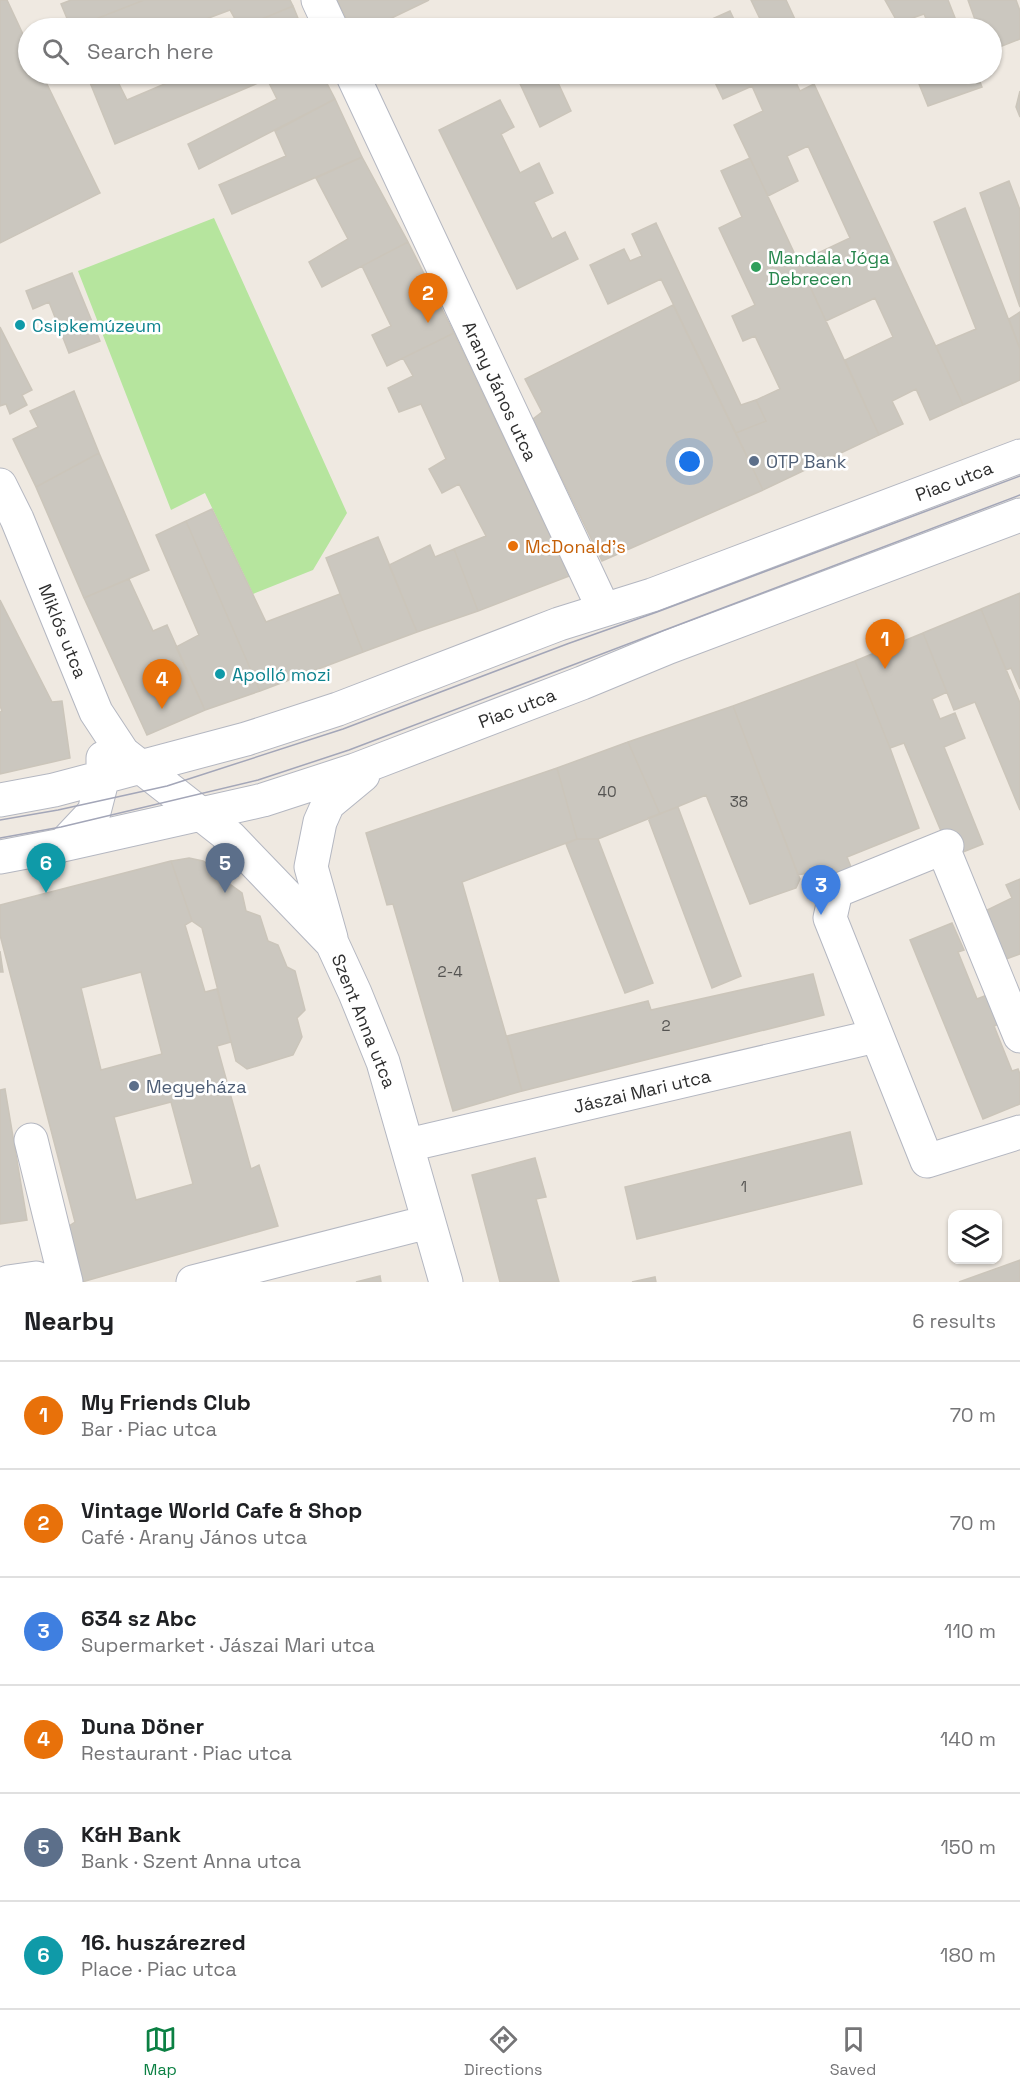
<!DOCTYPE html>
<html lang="en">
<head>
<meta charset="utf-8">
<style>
  body { margin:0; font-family:"Space Grotesk",sans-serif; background:#f6f6f6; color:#202124 }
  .controls { position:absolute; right:18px; bottom:18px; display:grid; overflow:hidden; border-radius:12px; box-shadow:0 2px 4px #0004 }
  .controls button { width:54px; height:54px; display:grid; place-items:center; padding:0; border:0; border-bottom:2px solid #e0e0e0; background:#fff; color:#202124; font:30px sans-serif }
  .you { position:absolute; left:690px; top:462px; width:21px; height:21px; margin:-15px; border:4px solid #fff; border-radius:50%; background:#1a73e8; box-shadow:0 0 0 9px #1a73e833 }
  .badge { display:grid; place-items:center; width:39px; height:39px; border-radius:50%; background:#0b8043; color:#fff; font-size:20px; font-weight:700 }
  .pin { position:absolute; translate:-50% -50px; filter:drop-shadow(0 2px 3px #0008) }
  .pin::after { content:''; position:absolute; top:32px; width:21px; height:18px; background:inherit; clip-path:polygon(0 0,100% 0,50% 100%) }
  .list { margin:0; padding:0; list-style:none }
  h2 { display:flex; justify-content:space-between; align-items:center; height:78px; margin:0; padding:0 24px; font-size:26px }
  h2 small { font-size:20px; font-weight:400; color:#757577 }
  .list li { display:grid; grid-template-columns:39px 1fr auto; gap:18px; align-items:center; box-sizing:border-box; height:108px; padding:0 24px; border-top:2px solid #e0e0e0 }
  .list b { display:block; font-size:22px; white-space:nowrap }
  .list p { margin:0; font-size:20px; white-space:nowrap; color:#757577 }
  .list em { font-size:20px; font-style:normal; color:#757577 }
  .icon { flex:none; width:33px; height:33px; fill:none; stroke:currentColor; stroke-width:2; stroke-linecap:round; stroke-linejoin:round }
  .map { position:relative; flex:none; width:1020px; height:1282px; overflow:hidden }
  .search { position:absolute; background:#fff; box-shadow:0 2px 4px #0004; left:18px; right:18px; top:18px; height:66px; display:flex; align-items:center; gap:15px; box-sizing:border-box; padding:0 21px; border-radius:33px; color:#757577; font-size:22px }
  .sheet { height:726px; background:#fff }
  nav { display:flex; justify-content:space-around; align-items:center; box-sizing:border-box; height:84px; border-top:2px solid #e0e0e0; background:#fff; font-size:16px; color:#757577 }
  nav a { display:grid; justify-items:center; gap:3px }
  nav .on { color:#0b8043 }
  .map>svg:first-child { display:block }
</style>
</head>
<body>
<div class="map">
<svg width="1020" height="1282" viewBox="0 0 1020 1282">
  <rect width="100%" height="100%" fill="#efe9e1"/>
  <path fill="#b6e59e" d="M 214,218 L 347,513 L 313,570 L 253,594 L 205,493 L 171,510 L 78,271 Z"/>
  <path fill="#cbc7bf" stroke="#cbc5ba" stroke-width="1.5" fill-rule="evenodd" d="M 0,0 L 7,0 L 28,45 L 28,74 L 42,74 L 100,193 L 0,243 Z
    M 71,0 L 144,0 L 73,28 L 71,28 L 61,4 Z
    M 144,0 L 290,0 L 293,6 L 240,28 L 230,10 L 182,28 L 73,28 Z
    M 337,0 L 429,0 L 371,28 L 351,28 Z
    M 751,0 L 786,0 L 799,28 L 744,28 L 761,21 Z
    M 885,0 L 948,0 L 959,28 L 930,28 L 924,14 L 898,23 Z
    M 968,0 L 1016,0 L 1020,11 L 1020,39 L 992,50 L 992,28 L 978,28 Z
    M 293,6 L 302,28 L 240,28 Z
    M 730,11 L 738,28 L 692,28 Z
    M 87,74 L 122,74 L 91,85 Z
    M 188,74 L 279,74 L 115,144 L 91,85 L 115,76 L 127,100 Z
    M 279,74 L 322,74 L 335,99 L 199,169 L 188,144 L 277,99 L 267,79 Z
    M 523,74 L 554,74 L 571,111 L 540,127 L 517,77 Z
    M 711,74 L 792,74 L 800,91 L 814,84 L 963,405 L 930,420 L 916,389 L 892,401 L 903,424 L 879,435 L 845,360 L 893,337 L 875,298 L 826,321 L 799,262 L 850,238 L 808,146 L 787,156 L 798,181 L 768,196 L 734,125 L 763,111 L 752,86 L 723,99 Z
    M 915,74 L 977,74 L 982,87 L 928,106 Z
    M 1020,91 L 1020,117 L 1016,107 Z
    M 335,99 L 362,157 L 232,214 L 219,185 L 286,156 L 275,131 Z
    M 500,100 L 514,127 L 501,134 L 520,173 L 539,163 L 553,193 L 534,202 L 552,239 L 565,232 L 578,259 L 517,289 L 439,130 Z
    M 362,157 L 408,242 L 322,287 L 309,262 L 348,239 L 316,178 Z
    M 750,158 L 879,435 L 763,490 L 736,433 L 766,421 L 756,400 L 780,389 L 755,336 L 743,341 L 732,316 L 755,305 L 719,228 L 742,217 L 721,171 Z
    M 1009,181 L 1020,210 L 1020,307 L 980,193 Z
    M 965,208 L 1020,349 L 1020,380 L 963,405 L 936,346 L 976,329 L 934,222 Z
    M 656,223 L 741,405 L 756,400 L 766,421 L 736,433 L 661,279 L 608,304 L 590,265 L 624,249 L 630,261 L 642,256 L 632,234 Z
    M 408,242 L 454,333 L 387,366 L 372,335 L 391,326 L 362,266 Z
    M 72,273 L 100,341 L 69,353 L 49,302 L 33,309 L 26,291 Z
    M 673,305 L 763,490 L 602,561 L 533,419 L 542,412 L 525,379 Z
    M 1020,312 L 1020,349 L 1009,319 Z
    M 0,327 L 32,390 L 22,395 L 27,405 L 10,414 L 6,404 L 0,406 Z
    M 454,333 L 569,576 L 478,611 L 454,549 L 486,536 L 459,484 L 442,493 L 429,469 L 446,459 L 421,404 L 399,412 L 388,388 L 413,376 L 403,358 Z
    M 74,391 L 99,453 L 36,487 L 13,439 L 38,427 L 30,411 Z
    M 99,453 L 149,570 L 84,598 L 36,487 Z
    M 212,509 L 266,622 L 340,594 L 363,652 L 260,691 L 186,521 Z
    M 186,521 L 260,691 L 205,710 L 176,647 L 199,635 L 156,535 Z
    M 378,537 L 417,632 L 363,652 L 326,558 Z
    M 430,545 L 435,557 L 454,549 L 478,611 L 417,632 L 389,565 Z
    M 129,579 L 153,631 L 167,625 L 205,710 L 147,735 L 84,598 Z
    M 1020,593 L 1020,689 L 1011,668 L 1006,670 L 981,609 Z
    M 0,600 L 52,702 L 62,701 L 70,758 L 0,774 L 0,712 L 2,711 L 0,706 Z
    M 981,609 L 1020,703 L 1020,810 L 975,702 L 954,710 L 923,633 Z
    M 923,633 L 947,692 L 932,699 L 940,719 L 955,713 L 965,738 L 944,747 L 983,844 L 963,852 L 956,834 L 944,838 L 904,743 L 890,748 L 855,661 Z
    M 855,661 L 890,748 L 919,828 L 847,857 L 855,877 L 818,894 L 808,873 L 798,875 L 733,706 Z
    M 733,706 L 800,879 L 796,888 L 750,904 L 706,795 L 660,814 L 628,742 Z
    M 628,742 L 660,814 L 598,839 L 577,839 L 557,768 Z
    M 557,768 L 577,839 L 462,882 L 522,1091 L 453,1111 L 393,904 L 387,905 L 366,833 Z
    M 678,807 L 741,976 L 712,988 L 648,818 Z
    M 577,839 L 598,839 L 653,983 L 625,993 L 566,844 Z
    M 189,858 L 203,861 L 223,873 L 227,882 L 242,893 L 246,911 L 260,916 L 268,941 L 278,945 L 287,967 L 295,971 L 305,1010 L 297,1018 L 302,1037 L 293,1055 L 247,1069 L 236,1061 L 202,928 L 192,921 L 171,861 Z
    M 171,861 L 192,921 L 185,925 L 205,992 L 217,989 L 231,1042 L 217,1046 L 251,1169 L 259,1165 L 278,1226 L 82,1282 L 69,1226 L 75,1222 L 0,935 L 0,905 ZM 141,972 L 162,1054 L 101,1070 L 81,988 ZM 171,1102 L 193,1184 L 136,1200 L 114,1117 Z
    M 1020,879 L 1020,954 L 1006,959 L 985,911 L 1012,898 L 1006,885 Z
    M 952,923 L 964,950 L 958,952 L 977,999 L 992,993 L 1004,1022 L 994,1026 L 1012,1071 L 1018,1069 L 1020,1074 L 1020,1104 L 983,1119 L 910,940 Z
    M 0,951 L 3,972 L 0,972 Z
    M 813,974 L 824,1015 L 522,1091 L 507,1036 L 648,1001 L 651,1010 Z
    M 5,1089 L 27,1220 L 0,1224 L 0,1090 Z
    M 850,1132 L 862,1184 L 637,1239 L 625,1187 Z
    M 535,1158 L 546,1197 L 536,1199 L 559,1282 L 500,1282 L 472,1175 Z
    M 1020,1260 L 1020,1282 L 959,1282 Z
    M 380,1276 L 381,1282 L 356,1282 Z
    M 655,1277 L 656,1282 L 632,1282 Z"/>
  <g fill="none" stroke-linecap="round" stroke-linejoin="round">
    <g stroke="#b4b7c1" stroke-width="35">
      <path id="minor" d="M 318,0 L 331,28
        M 352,74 L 604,610
        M 0,485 L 17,519 L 96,712 L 123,753 L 230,837 L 332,943 L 355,993 L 383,1062 L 446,1282
        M 0,800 L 54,790 L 246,739 L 338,709 L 559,624 L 652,595 L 1020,456
        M 63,845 L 94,812 L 103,777 L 103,758
        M 947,846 L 836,891 L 830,918 L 927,1161 L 1020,1132
        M 943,848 L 1020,1036
        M 0,857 L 63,845 L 263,800 L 355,770 L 582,683 L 669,647 L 1020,515
        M 331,938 L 311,867 L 320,822 L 328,804 L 363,775
        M 31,1140 L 66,1282
        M 408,1145 L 876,1036
        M 8,1282 L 36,1278 L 47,1282
        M 193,1282 L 428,1222"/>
    </g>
    <use href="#minor" stroke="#fff" stroke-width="33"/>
    <path stroke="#a3a6b8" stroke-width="1.5" d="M 0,820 L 58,810 L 167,786 L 343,729 L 567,644 L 657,612 L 1020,476
      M 0,838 L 61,827 L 258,780 L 349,750 L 1020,495"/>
  </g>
  <circle fill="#2e9e5b" stroke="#fff" stroke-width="2" cx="756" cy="267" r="6"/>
  <g fill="#0f9aa8" stroke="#fff" stroke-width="2">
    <circle cx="20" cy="325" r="6"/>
    <circle cx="220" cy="674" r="6"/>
  </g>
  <g fill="#5c6f8a" stroke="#fff" stroke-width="2">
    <circle cx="754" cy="461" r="6"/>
    <circle cx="134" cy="1086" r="6"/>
  </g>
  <circle fill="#e8710a" stroke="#fff" stroke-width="2" cx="513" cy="546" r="6"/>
  <g text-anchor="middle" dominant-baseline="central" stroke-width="5" stroke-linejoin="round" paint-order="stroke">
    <g font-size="15" fill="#555452">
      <text x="607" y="791">40</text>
      <text x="739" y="801">38</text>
      <text x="450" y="971">2-4</text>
      <text x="666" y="1025">2</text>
      <text x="744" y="1186">1</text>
    </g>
    <g font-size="18" fill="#27864d" stroke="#fff" text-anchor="start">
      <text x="768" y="257">Mandala Jóga<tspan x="768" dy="21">Debrecen</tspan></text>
    </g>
    <g font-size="18" fill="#0d838f" stroke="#fff" text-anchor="start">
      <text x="32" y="325">Csipkemúzeum</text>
      <text x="232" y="674">Apolló mozi</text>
    </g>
    <g font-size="18" fill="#2e2e2e" stroke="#fff">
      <text transform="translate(500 391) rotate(65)">Arany János utca</text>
      <text transform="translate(954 481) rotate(-21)">Piac utca</text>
      <text transform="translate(63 631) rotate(68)">Miklós utca</text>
      <text transform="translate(517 708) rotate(-21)">Piac utca</text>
      <text transform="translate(364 1021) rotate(68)">Szent Anna utca</text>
      <text transform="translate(642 1091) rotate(-13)">Jászai Mari utca</text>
    </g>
    <g font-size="18" fill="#4e5e75" stroke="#fff" text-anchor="start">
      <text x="766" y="461">OTP Bank</text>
      <text x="146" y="1086">Megyeháza</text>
    </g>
    <g font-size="18" fill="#c56008" stroke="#fff" text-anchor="start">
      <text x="525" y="546">McDonald's</text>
    </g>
  </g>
</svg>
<div class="controls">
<button><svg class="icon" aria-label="layers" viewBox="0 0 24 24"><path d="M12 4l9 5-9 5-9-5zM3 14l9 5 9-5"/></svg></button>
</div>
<div class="you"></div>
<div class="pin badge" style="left:885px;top:669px;background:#e8710a">1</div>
<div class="pin badge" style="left:428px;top:323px;background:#e8710a">2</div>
<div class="pin badge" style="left:821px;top:915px;background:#3f7fe0">3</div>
<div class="pin badge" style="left:162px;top:709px;background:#e8710a">4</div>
<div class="pin badge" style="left:225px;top:893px;background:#5c6f8a">5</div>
<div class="pin badge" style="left:46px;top:893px;background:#0f9aa8">6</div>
<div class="search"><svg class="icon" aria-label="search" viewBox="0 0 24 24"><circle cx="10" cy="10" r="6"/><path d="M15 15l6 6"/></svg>Search here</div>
</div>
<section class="sheet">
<h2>Nearby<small>6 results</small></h2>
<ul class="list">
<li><span class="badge" style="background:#e8710a">1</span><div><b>My Friends Club</b><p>Bar · Piac utca</p></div><em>70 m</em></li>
<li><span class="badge" style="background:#e8710a">2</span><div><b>Vintage World Cafe &amp; Shop</b><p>Café · Arany János utca</p></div><em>70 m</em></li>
<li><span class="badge" style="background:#3f7fe0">3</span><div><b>634 sz Abc</b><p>Supermarket · Jászai Mari utca</p></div><em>110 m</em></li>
<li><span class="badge" style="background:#e8710a">4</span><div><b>Duna Döner</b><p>Restaurant · Piac utca</p></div><em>140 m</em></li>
<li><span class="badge" style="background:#5c6f8a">5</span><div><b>K&amp;H Bank</b><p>Bank · Szent Anna utca</p></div><em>150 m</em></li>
<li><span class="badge" style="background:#0f9aa8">6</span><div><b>16. huszárezred</b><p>Place · Piac utca</p></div><em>180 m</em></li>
</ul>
</section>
<nav>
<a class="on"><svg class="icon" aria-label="map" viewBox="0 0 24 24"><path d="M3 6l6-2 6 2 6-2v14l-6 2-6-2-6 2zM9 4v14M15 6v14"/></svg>Map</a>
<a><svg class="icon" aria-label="directions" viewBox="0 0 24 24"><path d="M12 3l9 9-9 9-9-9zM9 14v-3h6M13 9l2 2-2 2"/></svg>Directions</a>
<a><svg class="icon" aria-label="saved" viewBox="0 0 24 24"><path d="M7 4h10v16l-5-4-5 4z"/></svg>Saved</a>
</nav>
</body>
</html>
